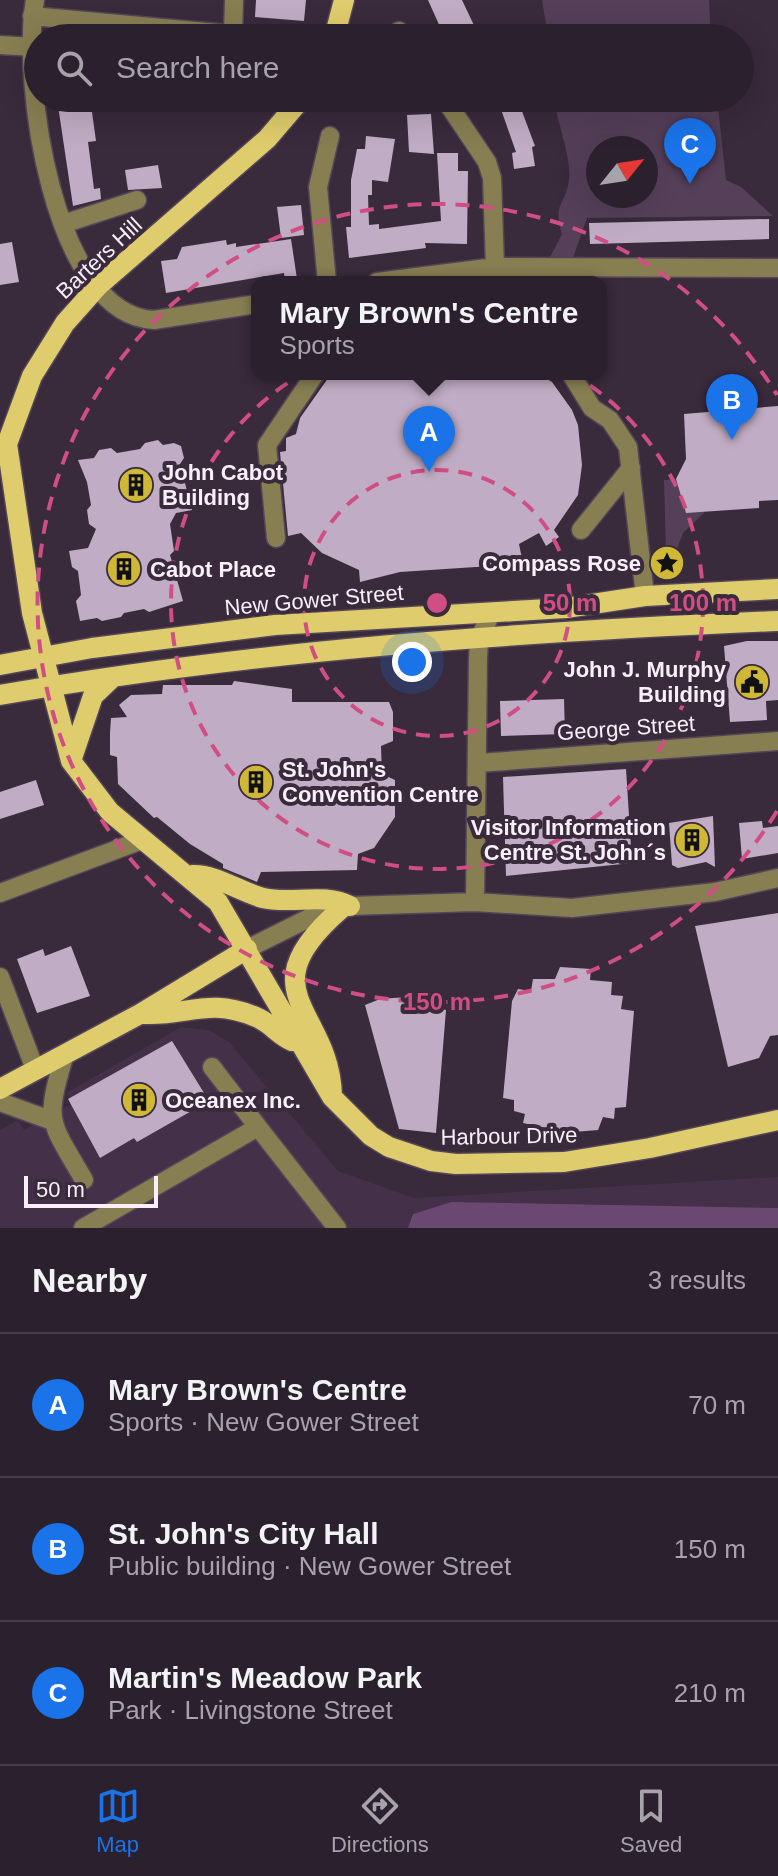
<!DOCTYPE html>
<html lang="en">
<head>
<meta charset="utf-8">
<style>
  body { margin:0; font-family:Helvetica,sans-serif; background:#332835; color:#f1f3f6 }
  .compass { position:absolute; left:586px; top:136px; width:72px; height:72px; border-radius:50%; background:#2b202d; box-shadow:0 8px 32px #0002; rotate:60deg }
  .scale { position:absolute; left:24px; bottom:20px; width:134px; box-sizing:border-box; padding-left:8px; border:4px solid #f9effb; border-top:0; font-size:22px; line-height:28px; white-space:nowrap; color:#f9effb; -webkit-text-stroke:6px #392a3c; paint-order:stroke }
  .you { position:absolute; left:412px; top:662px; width:28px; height:28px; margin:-20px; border:6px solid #fff; border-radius:50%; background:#1a73e8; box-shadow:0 0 0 12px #1a73e833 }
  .badge { display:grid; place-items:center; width:52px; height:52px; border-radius:50%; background:#1a73e8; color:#fff; font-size:26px; font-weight:700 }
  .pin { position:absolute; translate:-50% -66px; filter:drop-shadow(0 2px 4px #0008) }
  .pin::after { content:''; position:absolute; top:42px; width:28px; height:24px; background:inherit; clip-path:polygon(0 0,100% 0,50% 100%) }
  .popup { position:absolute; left:251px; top:276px; width:356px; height:104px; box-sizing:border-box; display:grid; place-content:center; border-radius:16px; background:#2b202d; filter:drop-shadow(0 2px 6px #0005); font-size:26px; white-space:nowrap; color:#a6a3aa }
  .popup b { font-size:30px; color:#f1f3f6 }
  .popup::after { content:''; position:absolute; left:50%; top:100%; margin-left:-16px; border:16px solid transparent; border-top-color:#2b202d }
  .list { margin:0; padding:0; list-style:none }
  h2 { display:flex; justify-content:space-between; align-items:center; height:104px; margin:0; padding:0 32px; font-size:34px }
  h2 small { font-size:26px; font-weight:400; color:#a6a3aa }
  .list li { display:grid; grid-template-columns:52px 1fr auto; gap:24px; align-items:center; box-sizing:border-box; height:144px; padding:0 32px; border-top:2px solid #473e49 }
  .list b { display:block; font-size:30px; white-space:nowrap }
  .list p { margin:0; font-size:26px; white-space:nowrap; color:#a6a3aa }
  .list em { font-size:26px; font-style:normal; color:#a6a3aa }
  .icon { flex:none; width:44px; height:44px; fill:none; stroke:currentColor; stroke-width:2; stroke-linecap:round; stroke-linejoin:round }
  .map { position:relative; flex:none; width:778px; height:1228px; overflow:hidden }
  .search { position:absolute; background:#2b202d; box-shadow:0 8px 32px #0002; left:24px; right:24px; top:24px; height:88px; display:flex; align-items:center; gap:20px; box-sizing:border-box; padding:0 28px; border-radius:44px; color:#a6a3aa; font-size:30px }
  .sheet { height:536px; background:#2b202d }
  nav { display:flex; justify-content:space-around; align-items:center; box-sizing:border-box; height:112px; border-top:2px solid #473e49; background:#2b202d; font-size:22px; color:#a6a3aa }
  nav a { display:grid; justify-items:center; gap:4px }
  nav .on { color:#1a73e8 }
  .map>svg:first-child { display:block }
</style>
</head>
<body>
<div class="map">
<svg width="778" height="1228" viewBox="0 0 778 1228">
  <rect width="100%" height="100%" fill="#392a3c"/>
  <path fill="#453049" d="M 181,1027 L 209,1030 L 229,1042 L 338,1171 L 414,1198 L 778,1177 L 778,1208 L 451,1202 L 413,1214 L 408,1228 L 0,1228 L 0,1130 L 18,1120 L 24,1130 L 70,1105 L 68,1092 Z"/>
  <path fill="#553f59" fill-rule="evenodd" d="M 542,0 L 709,0 L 711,38 L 543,38 L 546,24 Z
    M 533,98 L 717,98 L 726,180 L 741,187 L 773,216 L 587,218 L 572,261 L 546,265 L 562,234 C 552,203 566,205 569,180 C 572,162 559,125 555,106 L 534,106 ZM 598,148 L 646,148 L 646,196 L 598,196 Z
    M 676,479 L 686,512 L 705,512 L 683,533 L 676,552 L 666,552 L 664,480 Z"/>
  <path fill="#6a4872" d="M 451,1202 L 778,1208 L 778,1228 L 408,1228 L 413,1214 Z"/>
  <path fill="#c0acc4" d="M 256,0 L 306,0 L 304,21 L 255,17 Z
    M 428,0 L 462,0 L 480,38 L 445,38 Z
    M 86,98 L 87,106 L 91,105 L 96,141 L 88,142 L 94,189 L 100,188 L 101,199 L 73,206 L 57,99 Z
    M 497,98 L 517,98 L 535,146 L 532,147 L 535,166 L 514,169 L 512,153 L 516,152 Z
    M 431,114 L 434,154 L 409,152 L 407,115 Z
    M 366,136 L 395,139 L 388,182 L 372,180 L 372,195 L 368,195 L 369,225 L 379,224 L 379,229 L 441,221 L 437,153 L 458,153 L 458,171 L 468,171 L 467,244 L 425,243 L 426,248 L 349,258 L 346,227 L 351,227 L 351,180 L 357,149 L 365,149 Z
    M 158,165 L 162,188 L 128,190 L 125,170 Z
    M 301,205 L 304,235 L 281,238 L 277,207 Z
    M 769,219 L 769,239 L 590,244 L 589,223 Z
    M 291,239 L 297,279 L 285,281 L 284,273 L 166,293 L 161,261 L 177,259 L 182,247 L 226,240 L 227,245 L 236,243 L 236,247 Z
    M 12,242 L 19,282 L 0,285 L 0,244 Z
    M 331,374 L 539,374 L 552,382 L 572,410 L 578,425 L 582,465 L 578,495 L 554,530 L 559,537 L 546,546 L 539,533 L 519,544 L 523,564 L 400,572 L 360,582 L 359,570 L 322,553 L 301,533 L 288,536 L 280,452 L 286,451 L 286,438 L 296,434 L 300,418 Z
    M 778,406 L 778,500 L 759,501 L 759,508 L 686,513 L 676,479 L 686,459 L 684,414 Z
    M 158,440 L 163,445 L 174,443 L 181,446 L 184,458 L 180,464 L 192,510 L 176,513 L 170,524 L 174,551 L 170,555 L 183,601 L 149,612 L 144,609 L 124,613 L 121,617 L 102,621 L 97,618 L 80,621 L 76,601 L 81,595 L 78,571 L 72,567 L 69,551 L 88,548 L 96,529 L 89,524 L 87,510 L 91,505 L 87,482 L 78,460 L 94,458 L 99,450 L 111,448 L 117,453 L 140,449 L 145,443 Z
    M 747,641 L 778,641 L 778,700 L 766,701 L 767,720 L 730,722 L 724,646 Z
    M 234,681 L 292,689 L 292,702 L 389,702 L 393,712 L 393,741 L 381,746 L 382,774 L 395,780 L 395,817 L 374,848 L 358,854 L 357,870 L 261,872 L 257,882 L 223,868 L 223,864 L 190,844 L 157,817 L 154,818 L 118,784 L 117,757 L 110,755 L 110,732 L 111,718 L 127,717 L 119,705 L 131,695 L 162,694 L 163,685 L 232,685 Z
    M 564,699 L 565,734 L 501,736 L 500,701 Z
    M 626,769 L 632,863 L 506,876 L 503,777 Z
    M 36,780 L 44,805 L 0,819 L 0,792 Z
    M 713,816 L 715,867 L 706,862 L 678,868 L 672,865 L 669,823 Z
    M 762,821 L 763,828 L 778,826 L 778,853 L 742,859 L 739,823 Z
    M 778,913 L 778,1035 L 770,1036 L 759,1058 L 728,1067 L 695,926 Z
    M 71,946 L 90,996 L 37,1013 L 17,959 L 43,949 L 45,956 Z
    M 560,967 L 591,969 L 590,980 L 612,982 L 611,995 L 623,996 L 621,1009 L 634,1011 L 626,1107 L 615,1108 L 614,1119 L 603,1117 L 598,1130 L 574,1132 L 573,1141 L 549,1139 L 546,1128 L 523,1123 L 525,1114 L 514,1111 L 514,1100 L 503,1098 L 512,1001 L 518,989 L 531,991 L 533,979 L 555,979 Z
    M 407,997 L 446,1010 L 436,1133 L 399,1129 L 365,1005 L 380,999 Z
    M 172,1041 L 209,1101 L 137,1142 L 134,1138 L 100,1158 L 68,1099 Z"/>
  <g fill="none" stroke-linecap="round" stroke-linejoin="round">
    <g stroke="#544657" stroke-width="21">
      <path id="minor" d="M 35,0 C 21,78 52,315 154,320 L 257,304
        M 32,16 L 273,38
        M 399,31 L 404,38
        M 233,34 L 234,0
        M 0,45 L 33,47
        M 444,98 L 487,162 L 492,178 L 495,267
        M 63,224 L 137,200
        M 327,282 L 318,187 L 330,136
        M 377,282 L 495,267 L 778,268
        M 571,374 L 592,408 L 610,420 L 628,447 L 645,596
        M 581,530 L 631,468
        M 276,538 L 267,445 L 315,374
        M 478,763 L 778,741
        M 0,893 L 142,840
        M 475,902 L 478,658 L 479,640 L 491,613
        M 247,949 L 309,918 L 350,906 L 475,902 L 572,908 L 715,892 L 778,878
        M 0,977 L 35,1069
        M 65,1054 C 44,1124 49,1119 84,1180
        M 212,1067 L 258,1127
        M 0,1102 L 50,1120
        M 83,1228 L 258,1127 L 337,1228"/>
    </g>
    <g stroke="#544657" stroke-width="23">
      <path id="major" d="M 334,38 L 344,0
        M 302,98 L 267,139 L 98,286 L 65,323 L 32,376 L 7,444 L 32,613 L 71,761 L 110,812 L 218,902 L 332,1097 L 371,1136 L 389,1147 L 431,1161 L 456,1164 L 564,1162 L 650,1148 L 778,1120
        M 0,665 L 92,648 L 275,625 L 566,608 L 645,596 L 778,589
        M 0,695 C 257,650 518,632 778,621
        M 71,761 L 93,696 L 112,678
        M 192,875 C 216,874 240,892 263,898 C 292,905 323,892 350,906
        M 144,1014 C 189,1016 208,997 256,1017 C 271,1023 278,1035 292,1041
        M 0,1089 L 140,1014 L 247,949
        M 332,1097 C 331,1009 243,993 342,908"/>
    </g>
    <use href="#minor" stroke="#877e52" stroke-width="18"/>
    <use href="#major" stroke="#dfcc6d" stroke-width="20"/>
  </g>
  <g fill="none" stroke="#d04e83" stroke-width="4" stroke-dasharray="14 10">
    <circle cx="437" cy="603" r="133"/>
    <circle cx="437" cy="603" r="266"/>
    <path d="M777 811A399 399 0 1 1 777 395"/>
  </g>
  <defs>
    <g id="building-disc" transform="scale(1.8)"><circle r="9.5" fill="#d0b837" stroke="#392a3c"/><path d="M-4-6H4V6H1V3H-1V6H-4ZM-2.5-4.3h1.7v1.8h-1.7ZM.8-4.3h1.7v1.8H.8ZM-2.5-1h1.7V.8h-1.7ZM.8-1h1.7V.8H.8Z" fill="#111"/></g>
    <g id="sight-disc" transform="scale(1.8)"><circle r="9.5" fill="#d0b837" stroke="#392a3c"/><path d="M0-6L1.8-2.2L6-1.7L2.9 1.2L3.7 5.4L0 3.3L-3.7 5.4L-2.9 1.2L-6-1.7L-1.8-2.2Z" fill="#111"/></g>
    <g id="civic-disc" transform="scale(1.8)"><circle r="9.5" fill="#d0b837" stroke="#392a3c"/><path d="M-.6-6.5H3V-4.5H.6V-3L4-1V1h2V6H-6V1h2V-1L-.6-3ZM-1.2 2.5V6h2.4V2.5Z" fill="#111"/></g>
  </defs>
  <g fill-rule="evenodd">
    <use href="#building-disc" x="136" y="485"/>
    <use href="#sight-disc" x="667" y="563"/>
    <use href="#building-disc" x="124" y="569"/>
    <use href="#civic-disc" x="752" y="682"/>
    <use href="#building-disc" x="256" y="782"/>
    <use href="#building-disc" x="692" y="840"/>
    <use href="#building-disc" x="139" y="1100"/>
  </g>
  <g text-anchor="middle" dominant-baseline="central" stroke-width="8" stroke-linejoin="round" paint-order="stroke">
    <g font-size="22" fill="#f9effb" stroke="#392a3c">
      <text transform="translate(99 258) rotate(-43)">Barters Hill</text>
      <text transform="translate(314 600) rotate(-5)">New Gower Street</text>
      <text transform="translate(626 728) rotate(-4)">George Street</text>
      <text transform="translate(509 1136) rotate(-1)">Harbour Drive</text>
    </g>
    <g font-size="22" font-weight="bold" fill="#f9effb" stroke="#392a3c" text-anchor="start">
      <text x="162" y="472">John Cabot<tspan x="162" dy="25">Building</tspan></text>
      <text x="641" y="563" text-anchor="end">Compass Rose</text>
      <text x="150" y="569">Cabot Place</text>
      <text x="726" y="669" text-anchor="end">John J. Murphy<tspan x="726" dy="25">Building</tspan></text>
      <text x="282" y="769">St. John's<tspan x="282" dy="25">Convention Centre</tspan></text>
      <text x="666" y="827" text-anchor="end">Visitor Information<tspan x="666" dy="25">Centre St. John´s</tspan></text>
      <text x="165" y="1100">Oceanex Inc.</text>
    </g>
  </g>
  <circle cx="437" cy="603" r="12" fill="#d04e83" stroke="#392a3c" stroke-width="4"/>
  <g font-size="24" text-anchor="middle" font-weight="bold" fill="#d04e83" stroke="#392a3c" stroke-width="8" stroke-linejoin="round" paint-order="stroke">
    <text x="570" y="611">50 m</text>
    <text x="703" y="611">100 m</text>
    <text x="437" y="1010">150 m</text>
  </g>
</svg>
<svg class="compass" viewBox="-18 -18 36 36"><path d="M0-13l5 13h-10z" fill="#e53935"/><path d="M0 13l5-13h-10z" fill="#a6a3aa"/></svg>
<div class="scale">50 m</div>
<div class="you"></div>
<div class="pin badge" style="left:429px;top:472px">A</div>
<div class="popup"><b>Mary Brown's Centre</b>Sports</div>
<div class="pin badge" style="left:732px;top:440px">B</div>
<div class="pin badge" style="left:690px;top:184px">C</div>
<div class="search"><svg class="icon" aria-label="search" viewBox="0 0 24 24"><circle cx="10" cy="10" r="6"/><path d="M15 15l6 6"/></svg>Search here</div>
</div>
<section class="sheet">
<h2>Nearby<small>3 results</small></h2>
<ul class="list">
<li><span class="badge">A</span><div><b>Mary Brown's Centre</b><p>Sports · New Gower Street</p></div><em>70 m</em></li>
<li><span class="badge">B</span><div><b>St. John's City Hall</b><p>Public building · New Gower Street</p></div><em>150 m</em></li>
<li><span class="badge">C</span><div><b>Martin's Meadow Park</b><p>Park · Livingstone Street</p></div><em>210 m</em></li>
</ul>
</section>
<nav>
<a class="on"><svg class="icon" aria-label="map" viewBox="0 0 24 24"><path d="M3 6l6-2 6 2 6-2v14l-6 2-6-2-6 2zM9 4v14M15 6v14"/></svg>Map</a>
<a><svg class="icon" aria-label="directions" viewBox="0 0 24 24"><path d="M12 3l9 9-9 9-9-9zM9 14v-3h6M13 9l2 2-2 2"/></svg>Directions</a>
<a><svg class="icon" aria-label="saved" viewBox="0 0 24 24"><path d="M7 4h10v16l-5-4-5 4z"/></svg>Saved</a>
</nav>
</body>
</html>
